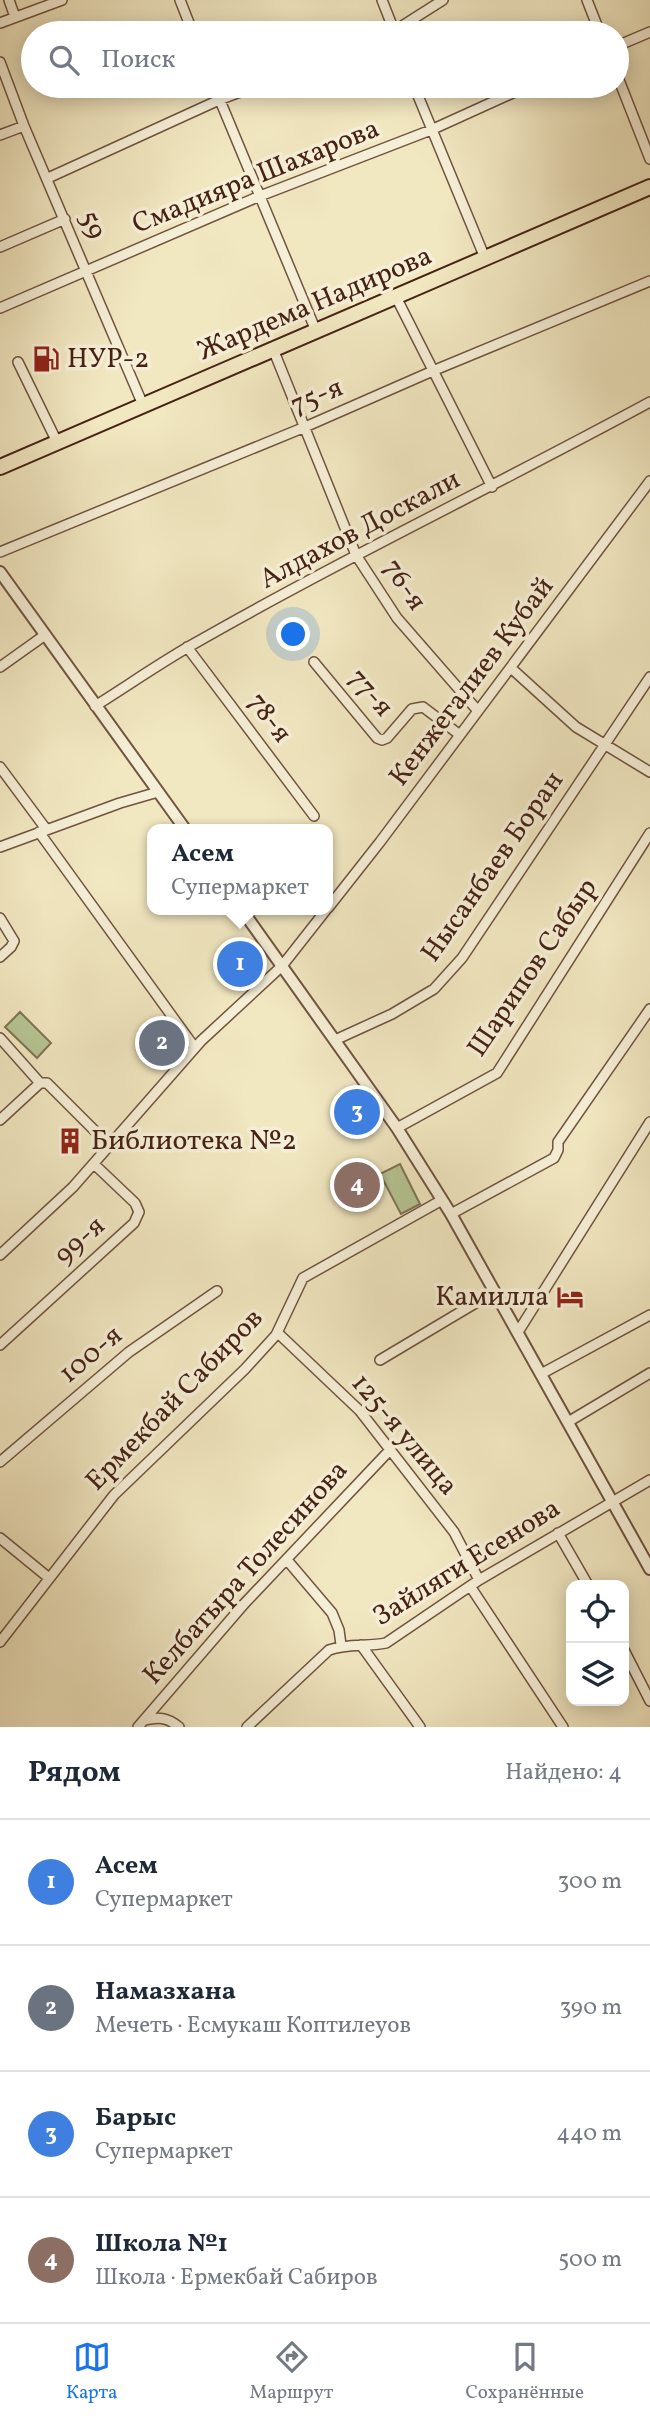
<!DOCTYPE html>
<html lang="ru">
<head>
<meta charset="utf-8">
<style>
  body { margin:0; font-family:Vollkorn,serif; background:#f6f6f7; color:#1f2937 }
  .controls { position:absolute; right:21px; bottom:21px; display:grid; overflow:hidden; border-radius:14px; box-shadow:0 4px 18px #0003 }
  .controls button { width:63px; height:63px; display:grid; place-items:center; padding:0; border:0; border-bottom:2px solid #e0e1e3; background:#fff; color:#1f2937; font:35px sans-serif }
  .you { position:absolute; left:294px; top:635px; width:24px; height:24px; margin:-18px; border:5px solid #fff; border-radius:50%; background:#1a73e8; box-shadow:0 0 0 10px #1a73e833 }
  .badge { display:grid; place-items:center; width:46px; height:46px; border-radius:50%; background:#1a73e8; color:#fff; font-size:23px; font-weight:700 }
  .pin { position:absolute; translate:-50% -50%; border:4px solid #fff; box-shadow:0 2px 7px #0006 }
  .popup { position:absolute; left:147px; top:824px; width:186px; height:91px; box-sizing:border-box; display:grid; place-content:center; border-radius:14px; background:#fff; filter:drop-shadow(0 2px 5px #0005); font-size:23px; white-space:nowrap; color:#747a83 }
  .popup b { font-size:26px; color:#1f2937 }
  .popup::after { content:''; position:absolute; left:50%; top:100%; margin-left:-14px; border:14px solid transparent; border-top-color:#fff }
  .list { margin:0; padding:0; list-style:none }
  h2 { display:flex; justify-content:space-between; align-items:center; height:91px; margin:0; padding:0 28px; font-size:30px }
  h2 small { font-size:23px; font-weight:400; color:#747a83 }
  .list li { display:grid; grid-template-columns:46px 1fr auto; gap:21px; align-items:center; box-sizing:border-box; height:126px; padding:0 28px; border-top:2px solid #e0e1e3 }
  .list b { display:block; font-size:26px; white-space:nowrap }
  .list p { margin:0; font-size:23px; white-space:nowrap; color:#747a83 }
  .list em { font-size:23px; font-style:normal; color:#747a83 }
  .icon { flex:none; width:38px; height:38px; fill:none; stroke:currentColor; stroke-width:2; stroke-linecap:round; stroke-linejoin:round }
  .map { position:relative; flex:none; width:650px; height:1727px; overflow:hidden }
  .search { position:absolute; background:#fff; box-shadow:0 4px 18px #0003; left:21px; right:21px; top:21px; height:77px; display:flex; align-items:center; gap:18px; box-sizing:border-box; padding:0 24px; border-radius:38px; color:#747a83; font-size:26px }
  .sheet { height:595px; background:#fff }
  nav { display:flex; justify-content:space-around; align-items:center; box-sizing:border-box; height:98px; border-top:2px solid #e0e1e3; background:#fff; font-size:19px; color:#747a83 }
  nav a { display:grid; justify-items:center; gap:4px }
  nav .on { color:#1a73e8 }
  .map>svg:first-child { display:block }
</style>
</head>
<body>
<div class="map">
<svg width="650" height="1727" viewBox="0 0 650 1727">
  <rect width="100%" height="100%" fill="#f1e7c1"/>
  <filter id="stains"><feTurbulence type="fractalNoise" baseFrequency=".00286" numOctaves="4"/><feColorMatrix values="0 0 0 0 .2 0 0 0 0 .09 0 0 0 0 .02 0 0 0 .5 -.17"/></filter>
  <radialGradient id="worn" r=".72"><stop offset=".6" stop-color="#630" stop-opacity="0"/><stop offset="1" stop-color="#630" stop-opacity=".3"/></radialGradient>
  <path fill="#b7c695" stroke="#7e7455" stroke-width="2" d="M 20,1012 L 51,1043 L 37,1058 L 5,1027 Z
    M 400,1164 L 420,1204 L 401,1214 L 380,1174 Z"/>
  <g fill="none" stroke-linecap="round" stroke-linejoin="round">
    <g stroke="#715340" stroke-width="12">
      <path id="minor" d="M 9,0 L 15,17
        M 180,0 L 193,33
        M 382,0 L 395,33
        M 587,0 L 600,33
        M 0,23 L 62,0
        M 391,33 L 443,0
        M 617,46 L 650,32
        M 0,62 L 24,126 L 143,405
        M 617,75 L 650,159
        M 214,86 L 316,331
        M 414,86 L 485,258
        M 0,135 L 24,126
        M 48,178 L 219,100 L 256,86
        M 0,247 L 65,219
        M 396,297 L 492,487
        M 0,308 L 260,196 L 431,130 L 528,86
        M 273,349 L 356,555 L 397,618 L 478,711
        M 18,362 L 57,442
        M 0,552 L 305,427 L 435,370 L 650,281
        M 187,647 L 314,816
        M 314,662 L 377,738 L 382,740 L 387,738 L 412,709 L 423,707 L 460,735
        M 0,667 L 45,635
        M 511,668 L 576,727 L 650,772
        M 95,706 C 127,686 157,665 190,646 C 340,560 497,485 650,402
        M 0,767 L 46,829
        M 39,832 L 195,1048
        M 0,847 L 120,803 L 158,792
        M 328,908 L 380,842 L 650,481
        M 0,918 L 14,941 L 11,947 L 0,957
        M 0,1038 L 40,1083
        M 335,1040 L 392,1014 L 434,989 L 462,958 L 650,677
        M 0,1120 L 40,1083 L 47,1083 L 109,1145
        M 397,1128 L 497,1073 L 650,833
        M 451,1214 L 554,1158 L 558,1150 L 558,1142 L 650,1009
        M 0,1255 L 73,1187 L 201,1041 L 282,966 L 326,910
        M 518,1332 L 650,1122
        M 276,1335 L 280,1335 L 360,1411 L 454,1532 L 479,1580
        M 0,1345 L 134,1223 L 139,1212 L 135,1203 L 94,1164
        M 380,1360 L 494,1292
        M 541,1374 L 650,1315
        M 568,1422 L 650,1373
        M 0,1462 L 129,1352 L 217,1291
        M 558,1533 L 588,1585
        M 0,1538 L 49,1578
        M 287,1560 L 332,1613 L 339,1630 L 341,1645
        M 470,1586 L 563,1727
        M 0,1642 L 114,1495 L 245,1369 L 276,1335 L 303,1278 L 442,1200
        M 361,1645 L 420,1727
        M 624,1650 L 650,1701
        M 144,1720 C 159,1717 167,1717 179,1727
        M 138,1727 L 244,1604 L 389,1451
        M 247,1727 L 329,1650 C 348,1643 367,1647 386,1643 L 479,1580 L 650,1480"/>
    </g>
    <g stroke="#715340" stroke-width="14">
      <path id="tertiary" d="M 0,572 L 185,829
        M 242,910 L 397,1128 L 451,1214 L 650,1569"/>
    </g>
    <g stroke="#462215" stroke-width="18">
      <path id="trunk" d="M 0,467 L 650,187"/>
    </g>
    <use href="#minor" stroke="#f6efd7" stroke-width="9"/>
    <use href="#tertiary" stroke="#f6efd7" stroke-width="10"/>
    <use href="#trunk" stroke="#f1e7c1" stroke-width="14"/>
  </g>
  <defs>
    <g id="fuel-bare" transform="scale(2.1)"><path d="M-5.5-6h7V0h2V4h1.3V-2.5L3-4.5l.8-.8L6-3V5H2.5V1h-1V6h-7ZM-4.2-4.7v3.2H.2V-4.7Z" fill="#8f2418" stroke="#f6efd7" stroke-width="2.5" paint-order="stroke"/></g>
    <g id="building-bare" transform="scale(2.1)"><path d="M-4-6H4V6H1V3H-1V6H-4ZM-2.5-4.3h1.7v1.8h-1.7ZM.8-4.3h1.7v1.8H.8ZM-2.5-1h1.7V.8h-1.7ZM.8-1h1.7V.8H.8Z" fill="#8f2418" stroke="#f6efd7" stroke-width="2.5" paint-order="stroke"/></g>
    <g id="hotel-bare" transform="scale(2.1)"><path d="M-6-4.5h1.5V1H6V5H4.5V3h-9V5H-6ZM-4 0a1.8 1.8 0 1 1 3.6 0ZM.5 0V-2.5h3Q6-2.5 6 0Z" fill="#8f2418" stroke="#f6efd7" stroke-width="2.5" paint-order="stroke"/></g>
  </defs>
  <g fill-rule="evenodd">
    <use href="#fuel-bare" x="46" y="359"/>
    <use href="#building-bare" x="70" y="1141"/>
    <use href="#hotel-bare" x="570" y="1297"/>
  </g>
  <g text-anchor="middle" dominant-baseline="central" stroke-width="7" stroke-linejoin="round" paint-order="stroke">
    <g font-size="28" fill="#462215" stroke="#f6efd7">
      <text transform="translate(256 177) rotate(-22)">Смадияра Шахарова</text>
      <text transform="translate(92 225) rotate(67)">59</text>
      <text transform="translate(315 304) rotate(-23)">Жардема Надирова</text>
      <text transform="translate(317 397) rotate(-23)">75-я</text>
      <text transform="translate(360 530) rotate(-28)">Алдахов Доскали</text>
      <text transform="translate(404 585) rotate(56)">76-я</text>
      <text transform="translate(472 682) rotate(-53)">Кенжегалиев Кубай</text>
      <text transform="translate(370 693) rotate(49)">77-я</text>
      <text transform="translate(269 718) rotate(53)">78-я</text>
      <text transform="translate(493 867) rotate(-55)">Нысанбаев Боран</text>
      <text transform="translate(533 968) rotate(-56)">Шарипов Сабыр</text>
      <text transform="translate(80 1241) rotate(-42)">99-я</text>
      <text transform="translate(91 1355) rotate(-40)">100-я</text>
      <text transform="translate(175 1400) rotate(-46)">Ермекбай Сабиров</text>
      <text transform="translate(404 1435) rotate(50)">125-я улица</text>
      <text transform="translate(467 1563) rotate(-32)">Зайляги Есенова</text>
      <text transform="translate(246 1573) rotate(-48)">Келбатыра Толесинова</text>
    </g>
    <g font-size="28" fill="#462215" stroke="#f6efd7" text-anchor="start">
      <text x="67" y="359">НУР-2</text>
      <text x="91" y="1141">Библиотека №2</text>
      <text x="549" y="1297" text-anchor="end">Камилла</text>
    </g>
  </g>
  <rect width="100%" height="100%" filter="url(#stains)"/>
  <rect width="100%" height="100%" fill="url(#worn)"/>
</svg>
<div class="controls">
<button><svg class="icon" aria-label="locate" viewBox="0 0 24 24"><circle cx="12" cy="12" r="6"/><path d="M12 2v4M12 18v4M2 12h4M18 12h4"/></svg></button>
<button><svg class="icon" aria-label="layers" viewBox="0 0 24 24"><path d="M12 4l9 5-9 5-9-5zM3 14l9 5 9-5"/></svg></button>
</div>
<div class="you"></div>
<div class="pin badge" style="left:240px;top:964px;background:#3f7fe0">1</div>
<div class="popup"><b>Асем</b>Супермаркет</div>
<div class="pin badge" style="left:162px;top:1043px;background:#6b7280">2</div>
<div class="pin badge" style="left:357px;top:1112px;background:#3f7fe0">3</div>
<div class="pin badge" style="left:357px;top:1185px;background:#8d6e63">4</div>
<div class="search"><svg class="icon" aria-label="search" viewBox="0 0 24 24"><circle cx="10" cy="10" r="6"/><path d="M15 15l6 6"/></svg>Поиск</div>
</div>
<section class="sheet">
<h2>Рядом<small>Найдено: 4</small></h2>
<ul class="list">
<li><span class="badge" style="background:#3f7fe0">1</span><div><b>Асем</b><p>Супермаркет</p></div><em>300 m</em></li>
<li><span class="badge" style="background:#6b7280">2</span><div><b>Намазхана</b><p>Мечеть · Есмукаш Коптилеуов</p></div><em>390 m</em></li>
<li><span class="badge" style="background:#3f7fe0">3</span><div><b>Барыс</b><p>Супермаркет</p></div><em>440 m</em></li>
<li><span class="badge" style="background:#8d6e63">4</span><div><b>Школа №1</b><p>Школа · Ермекбай Сабиров</p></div><em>500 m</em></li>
</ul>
</section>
<nav>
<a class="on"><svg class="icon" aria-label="map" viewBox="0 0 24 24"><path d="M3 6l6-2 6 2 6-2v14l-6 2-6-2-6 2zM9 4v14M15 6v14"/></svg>Карта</a>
<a><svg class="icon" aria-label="directions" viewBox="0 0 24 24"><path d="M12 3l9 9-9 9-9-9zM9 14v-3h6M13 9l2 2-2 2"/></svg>Маршрут</a>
<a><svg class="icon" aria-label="saved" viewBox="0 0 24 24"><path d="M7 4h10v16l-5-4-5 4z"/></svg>Сохранённые</a>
</nav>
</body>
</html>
